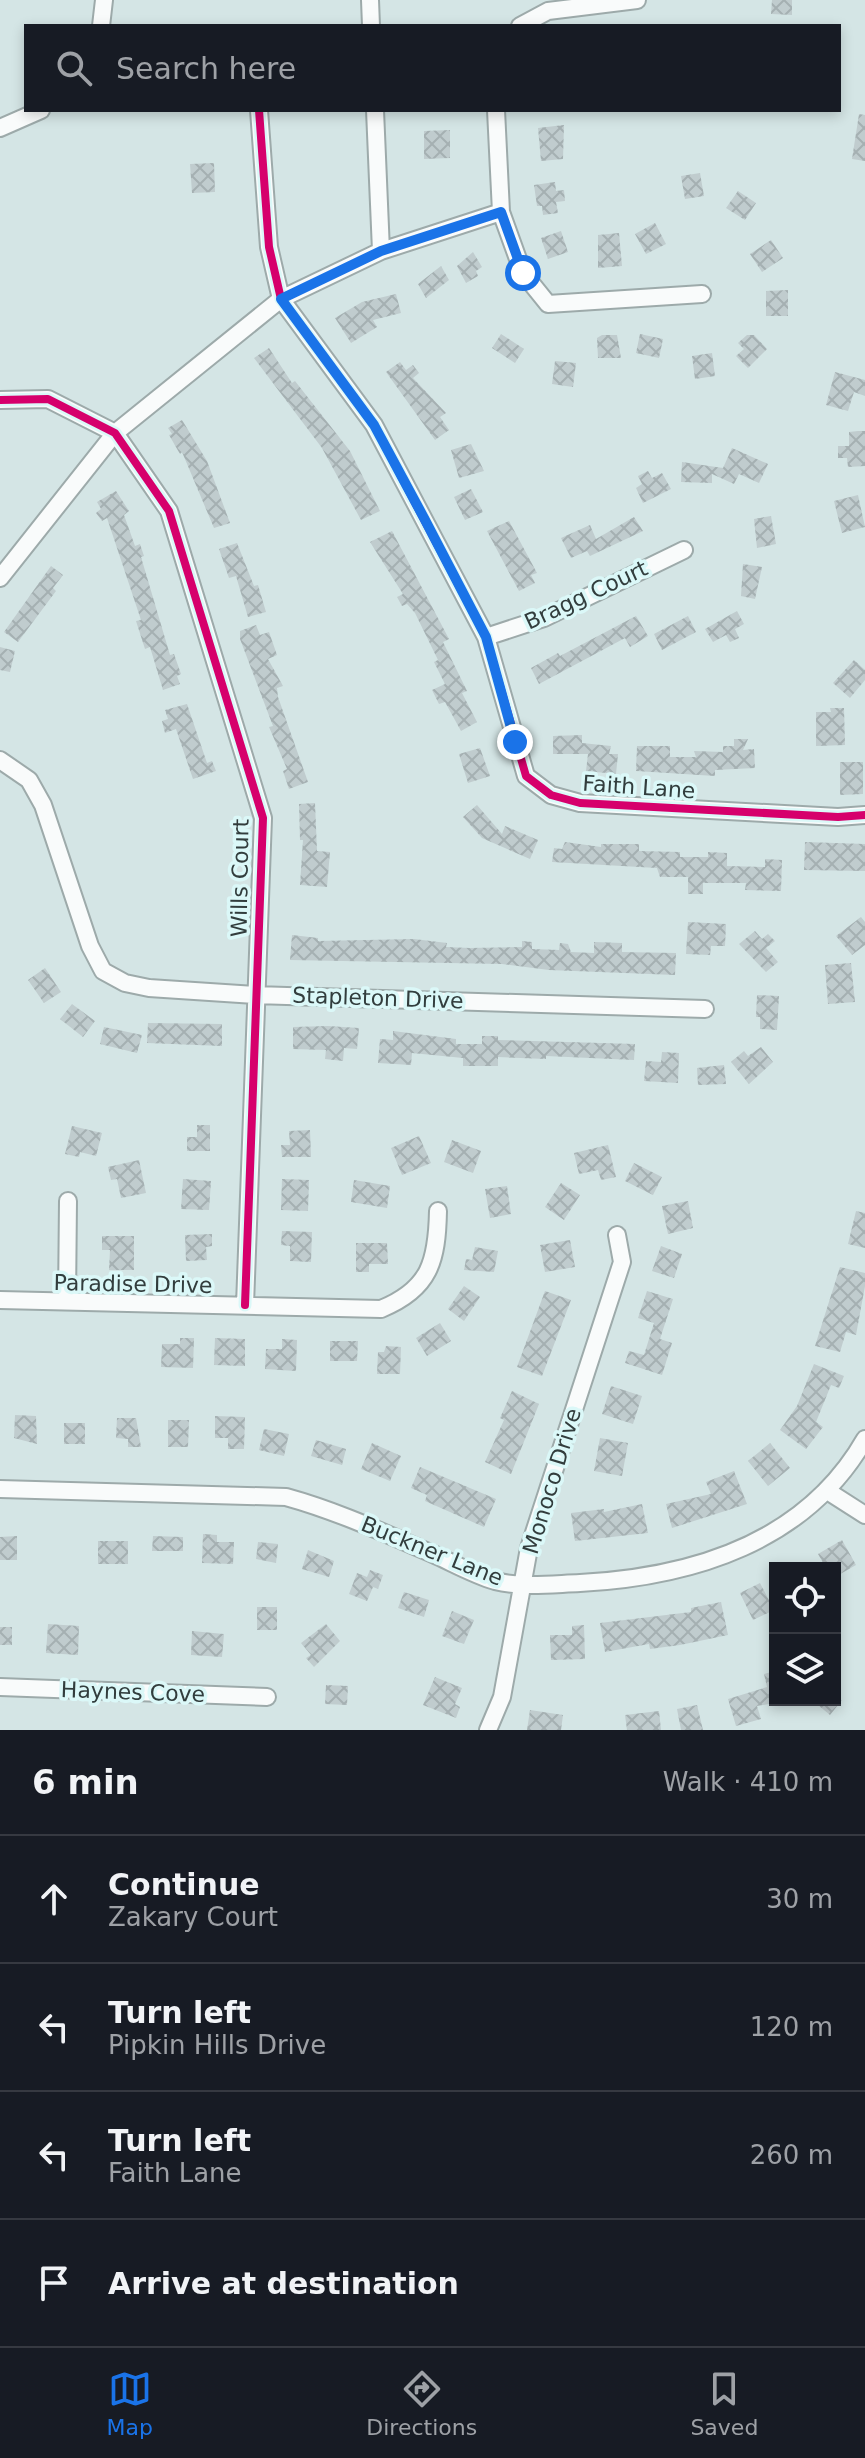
<!DOCTYPE html>
<html lang="en">
<head>
<meta charset="utf-8">
<style>
  body { margin:0; font-family:"DejaVu Sans",sans-serif; background:#242831; color:#f1f3f6 }
  .controls { position:absolute; right:24px; bottom:24px; display:grid; overflow:hidden; border-radius:0px; box-shadow:0 4px 12px #0003 }
  .controls button { width:72px; height:72px; display:grid; place-items:center; padding:0; border:0; border-bottom:2px solid #363941; background:#171b24; color:#f1f3f6; font:40px sans-serif }
  .stop { position:absolute; width:24px; height:24px; margin:-18px; border:6px solid #1a73e8; border-radius:50%; background:#fff }
  .stop.end { background:#1a73e8; border-color:#fff; box-shadow:0 2px 8px #0008 }
  .list { margin:0; padding:0; list-style:none }
  h2 { display:flex; justify-content:space-between; align-items:center; height:104px; margin:0; padding:0 32px; font-size:34px }
  h2 small { font-size:26px; font-weight:400; color:#9ea1a6 }
  .list li { display:grid; grid-template-columns:52px 1fr auto; gap:24px; align-items:center; box-sizing:border-box; height:128px; padding:0 32px; border-top:2px solid #363941 }
  .list b { display:block; font-size:30px; white-space:nowrap }
  .list p { margin:0; font-size:26px; white-space:nowrap; color:#9ea1a6 }
  .list em { font-size:26px; font-style:normal; color:#9ea1a6 }
  .icon { flex:none; width:44px; height:44px; fill:none; stroke:currentColor; stroke-width:2; stroke-linecap:round; stroke-linejoin:round }
  .map { position:relative; flex:none; width:865px; height:1730px; overflow:hidden }
  .search { position:absolute; background:#171b24; box-shadow:0 4px 12px #0003; left:24px; right:24px; top:24px; height:88px; display:flex; align-items:center; gap:20px; box-sizing:border-box; padding:0 28px; border-radius:0px; color:#9ea1a6; font-size:30px }
  .sheet { height:616px; background:#171b24 }
  nav { display:flex; justify-content:space-around; align-items:center; box-sizing:border-box; height:112px; border-top:2px solid #363941; background:#171b24; font-size:22px; color:#9ea1a6 }
  nav a { display:grid; justify-items:center; gap:4px }
  nav .on { color:#1a73e8 }
  .map>svg:first-child { display:block }
</style>
</head>
<body>
<div class="map">
<svg width="865" height="1730" viewBox="0 0 865 1730">
  <defs>
    <pattern id="building-cross-hatch" width="8" height="8" patternUnits="userSpaceOnUse" patternTransform="scale(2)"><rect width="8" height="8" fill="#c0ccce"/><path d="M0 0l8 8M0 8l8-8" fill="none" stroke="#a5b0b2"/></pattern>
  </defs>
  <rect width="100%" height="100%" fill="#d4e5e5"/>
  <path fill="url(#building-cross-hatch)" d="M 772,0 L 792,0 L 792,15 L 771,14 Z
    M 859,114 L 865,115 L 865,161 L 852,159 Z
    M 564,125 L 563,159 L 541,161 L 538,128 Z
    M 450,130 L 450,158 L 424,159 L 424,131 Z
    M 214,163 L 215,192 L 192,193 L 190,164 Z
    M 700,173 L 704,196 L 685,199 L 681,176 Z
    M 555,182 L 556,191 L 564,190 L 565,201 L 556,202 L 558,213 L 543,215 L 542,206 L 537,206 L 534,185 Z
    M 738,191 L 756,203 L 745,220 L 726,208 Z
    M 655,223 L 666,244 L 646,254 L 635,234 Z
    M 561,231 L 568,252 L 548,259 L 541,238 Z
    M 619,233 L 622,266 L 598,268 L 598,235 Z
    M 771,240 L 783,258 L 762,272 L 750,254 Z
    M 473,252 L 482,267 L 476,271 L 478,276 L 466,283 L 457,266 Z
    M 441,266 L 449,280 L 426,298 L 418,284 Z
    M 788,290 L 788,316 L 766,316 L 766,291 Z
    M 396,294 L 401,313 L 373,320 L 377,327 L 351,343 L 335,318 L 362,302 Z
    M 501,334 L 524,349 L 515,363 L 492,348 Z
    M 640,334 L 663,339 L 659,358 L 636,353 Z
    M 602,335 L 617,335 L 621,358 L 598,358 L 597,338 Z
    M 747,335 L 754,335 L 767,349 L 748,368 L 736,356 L 744,349 L 738,343 Z
    M 269,348 L 292,383 L 295,381 L 350,451 L 380,511 L 361,520 L 322,448 L 254,358 Z
    M 712,353 L 715,376 L 695,379 L 692,356 Z
    M 555,361 L 576,363 L 573,387 L 552,384 Z
    M 400,362 L 406,370 L 413,365 L 419,373 L 413,378 L 446,413 L 440,417 L 449,430 L 435,440 L 386,372 Z
    M 835,372 L 865,380 L 865,396 L 854,392 L 848,411 L 826,405 Z
    M 182,420 L 207,461 L 230,523 L 214,528 L 182,452 L 180,454 L 169,435 L 172,434 L 168,428 Z
    M 858,431 L 865,431 L 865,466 L 848,467 L 847,458 L 838,458 L 838,446 L 849,446 L 849,432 Z
    M 471,444 L 484,471 L 459,478 L 451,450 Z
    M 732,448 L 768,464 L 759,483 L 739,474 L 734,484 L 712,474 L 712,483 L 681,482 L 682,462 L 723,468 Z
    M 648,471 L 652,478 L 662,473 L 671,489 L 643,503 L 636,488 L 642,484 L 638,476 Z
    M 471,489 L 483,512 L 465,520 L 454,497 Z
    M 116,491 L 129,511 L 124,515 L 135,546 L 140,544 L 144,556 L 141,557 L 170,655 L 174,654 L 181,674 L 177,676 L 180,684 L 163,690 L 150,647 L 145,649 L 136,621 L 141,620 L 107,518 L 102,521 L 96,513 L 101,509 L 97,502 Z
    M 858,495 L 865,527 L 842,533 L 834,501 Z
    M 771,516 L 776,544 L 757,548 L 754,519 Z
    M 634,517 L 643,531 L 590,556 L 587,551 L 571,558 L 561,538 L 590,525 L 596,539 Z
    M 509,521 L 537,573 L 531,575 L 535,583 L 519,591 L 487,531 Z
    M 392,531 L 449,639 L 443,642 L 467,691 L 462,693 L 477,722 L 461,731 L 445,702 L 439,704 L 432,690 L 445,684 L 434,662 L 438,660 L 415,613 L 407,604 L 402,606 L 397,597 L 403,594 L 370,542 Z
    M 237,543 L 254,586 L 258,585 L 266,612 L 248,617 L 236,576 L 229,578 L 219,549 Z
    M 743,564 L 762,567 L 755,599 L 741,596 Z
    M 51,566 L 63,575 L 53,588 L 56,591 L 18,642 L 4,632 Z
    M 737,611 L 744,624 L 735,629 L 739,638 L 730,642 L 726,635 L 713,642 L 705,629 Z
    M 636,616 L 648,636 L 630,647 L 625,638 L 539,684 L 531,668 L 558,653 L 560,656 Z
    M 688,616 L 696,632 L 662,650 L 654,634 Z
    M 256,625 L 260,635 L 269,632 L 277,655 L 268,659 L 283,686 L 277,688 L 278,697 L 308,782 L 289,789 L 283,771 L 287,769 L 269,727 L 273,726 L 240,639 L 240,631 Z
    M 0,647 L 15,651 L 10,672 L 0,670 Z
    M 854,660 L 865,670 L 865,680 L 850,698 L 833,683 Z
    M 187,704 L 207,763 L 212,761 L 216,771 L 193,779 L 176,729 L 165,733 L 162,721 L 168,719 L 165,710 Z
    M 830,708 L 844,708 L 845,745 L 816,746 L 816,712 L 831,712 Z
    M 582,735 L 582,743 L 611,746 L 609,754 L 618,754 L 616,774 L 586,771 L 588,754 L 553,754 L 553,736 Z
    M 734,739 L 748,739 L 743,750 L 754,749 L 755,768 L 715,770 L 715,776 L 636,771 L 637,746 L 670,746 L 670,757 L 696,757 L 694,751 L 723,752 L 723,746 L 734,746 Z
    M 480,748 L 490,776 L 468,783 L 459,754 Z
    M 840,762 L 863,762 L 863,794 L 840,795 Z
    M 315,803 L 317,851 L 330,852 L 327,887 L 300,885 L 303,840 L 300,840 L 299,804 Z
    M 477,805 L 502,834 L 505,826 L 538,840 L 530,859 L 482,838 L 463,817 Z
    M 565,842 L 601,847 L 601,844 L 639,844 L 639,851 L 680,852 L 680,857 L 708,857 L 708,852 L 727,853 L 727,866 L 765,867 L 765,859 L 782,860 L 781,891 L 745,890 L 746,883 L 703,883 L 703,894 L 688,894 L 688,877 L 660,877 L 657,868 L 552,862 L 554,848 L 562,849 Z
    M 805,842 L 865,844 L 865,871 L 804,870 Z
    M 861,917 L 865,922 L 865,945 L 852,955 L 836,936 Z
    M 688,922 L 726,924 L 725,946 L 711,946 L 710,955 L 686,954 Z
    M 755,931 L 762,939 L 768,934 L 775,941 L 766,948 L 778,962 L 766,972 L 739,944 Z
    M 292,935 L 318,938 L 318,941 L 414,939 L 447,943 L 446,947 L 470,948 L 522,947 L 522,941 L 532,942 L 532,949 L 559,950 L 560,943 L 568,944 L 571,952 L 594,953 L 594,942 L 622,943 L 622,952 L 676,953 L 675,975 L 549,970 L 502,964 L 290,960 Z
    M 851,963 L 855,1002 L 828,1004 L 825,965 Z
    M 45,968 L 61,992 L 44,1003 L 28,980 Z
    M 757,995 L 779,996 L 777,1030 L 760,1029 L 760,1017 L 756,1017 Z
    M 72,1004 L 95,1021 L 83,1037 L 60,1019 Z
    M 148,1023 L 222,1024 L 222,1046 L 147,1043 Z
    M 328,1026 L 359,1028 L 357,1049 L 344,1048 L 343,1061 L 325,1059 L 326,1050 L 293,1049 L 293,1027 Z
    M 104,1027 L 142,1035 L 137,1053 L 100,1044 Z
    M 393,1031 L 456,1039 L 456,1044 L 482,1044 L 482,1036 L 498,1036 L 498,1040 L 635,1044 L 634,1060 L 546,1056 L 546,1059 L 498,1057 L 498,1066 L 463,1066 L 463,1058 L 412,1053 L 411,1065 L 378,1063 L 380,1039 L 393,1040 Z
    M 761,1047 L 773,1062 L 749,1084 L 731,1062 L 744,1051 L 748,1056 Z
    M 662,1052 L 679,1053 L 678,1083 L 644,1081 L 646,1061 L 661,1062 Z
    M 724,1065 L 726,1084 L 698,1085 L 697,1068 Z
    M 197,1125 L 210,1125 L 210,1151 L 187,1151 L 187,1137 L 197,1137 Z
    M 72,1126 L 102,1133 L 96,1156 L 80,1152 L 79,1157 L 65,1154 Z
    M 310,1130 L 311,1157 L 282,1157 L 281,1145 L 290,1145 L 289,1131 Z
    M 419,1136 L 431,1163 L 402,1175 L 391,1148 Z
    M 452,1140 L 481,1151 L 473,1173 L 444,1162 Z
    M 608,1145 L 616,1177 L 601,1180 L 598,1170 L 579,1174 L 574,1153 Z
    M 139,1160 L 146,1193 L 121,1198 L 117,1179 L 111,1180 L 108,1167 Z
    M 634,1163 L 662,1177 L 653,1195 L 625,1181 Z
    M 183,1179 L 211,1181 L 209,1210 L 181,1209 Z
    M 282,1179 L 309,1180 L 308,1211 L 281,1210 Z
    M 354,1180 L 390,1186 L 387,1208 L 351,1202 Z
    M 561,1183 L 580,1195 L 564,1220 L 545,1207 Z
    M 507,1186 L 511,1214 L 490,1218 L 485,1189 Z
    M 688,1201 L 693,1228 L 668,1234 L 662,1206 Z
    M 856,1211 L 865,1213 L 865,1248 L 848,1244 Z
    M 282,1231 L 312,1232 L 311,1262 L 290,1261 L 290,1246 L 281,1245 Z
    M 212,1234 L 212,1246 L 206,1247 L 207,1260 L 186,1261 L 185,1235 Z
    M 102,1236 L 134,1236 L 134,1270 L 109,1270 L 110,1250 L 102,1250 Z
    M 570,1240 L 575,1267 L 545,1272 L 540,1245 Z
    M 356,1243 L 387,1243 L 388,1264 L 369,1264 L 369,1272 L 356,1272 Z
    M 661,1246 L 682,1254 L 674,1278 L 652,1271 Z
    M 475,1247 L 498,1251 L 494,1272 L 464,1270 L 466,1259 L 472,1260 Z
    M 840,1267 L 865,1273 L 865,1286 L 856,1335 L 846,1332 L 840,1352 L 815,1346 Z
    M 464,1286 L 480,1297 L 464,1321 L 448,1309 Z
    M 545,1291 L 571,1300 L 542,1376 L 517,1367 Z
    M 647,1291 L 673,1299 L 660,1339 L 672,1343 L 662,1375 L 625,1363 L 629,1351 L 644,1355 L 654,1323 L 638,1318 Z
    M 440,1323 L 451,1341 L 427,1356 L 416,1338 Z
    M 180,1338 L 194,1338 L 193,1368 L 161,1367 L 162,1344 L 180,1344 Z
    M 215,1338 L 245,1339 L 245,1366 L 214,1365 Z
    M 282,1339 L 297,1340 L 296,1371 L 265,1369 L 266,1349 L 282,1349 Z
    M 330,1341 L 358,1341 L 357,1361 L 330,1361 Z
    M 386,1346 L 401,1347 L 400,1374 L 377,1374 L 378,1352 L 384,1352 Z
    M 814,1364 L 844,1376 L 839,1388 L 831,1385 L 816,1422 L 823,1427 L 806,1449 L 780,1430 L 797,1406 Z
    M 611,1386 L 642,1396 L 633,1424 L 602,1414 Z
    M 512,1391 L 539,1404 L 511,1474 L 485,1462 L 504,1420 L 500,1418 Z
    M 15,1415 L 36,1416 L 37,1444 L 14,1438 Z
    M 215,1416 L 245,1417 L 244,1449 L 228,1449 L 228,1438 L 215,1438 Z
    M 117,1418 L 136,1418 L 141,1447 L 128,1447 L 128,1439 L 116,1438 Z
    M 168,1420 L 189,1420 L 188,1447 L 168,1447 Z
    M 64,1423 L 85,1423 L 85,1444 L 64,1444 Z
    M 264,1429 L 289,1434 L 284,1456 L 259,1450 Z
    M 600,1438 L 628,1443 L 622,1476 L 594,1471 Z
    M 316,1440 L 346,1449 L 342,1465 L 311,1456 Z
    M 372,1443 L 401,1456 L 390,1481 L 361,1469 Z
    M 770,1443 L 790,1468 L 768,1486 L 748,1461 Z
    M 420,1467 L 496,1499 L 484,1527 L 425,1501 L 427,1495 L 411,1488 Z
    M 734,1471 L 747,1504 L 672,1528 L 666,1504 L 711,1494 L 706,1482 Z
    M 642,1504 L 648,1533 L 575,1541 L 571,1513 L 604,1509 L 604,1512 Z
    M 203,1534 L 217,1535 L 217,1542 L 234,1542 L 233,1564 L 202,1563 Z
    M 17,1536 L 17,1560 L 0,1560 L 0,1537 Z
    M 153,1536 L 183,1537 L 183,1551 L 152,1551 Z
    M 842,1540 L 856,1565 L 835,1577 L 835,1568 L 826,1568 L 818,1554 Z
    M 98,1541 L 128,1541 L 128,1564 L 98,1564 Z
    M 258,1542 L 278,1544 L 276,1563 L 256,1559 Z
    M 308,1550 L 334,1561 L 329,1577 L 302,1569 Z
    M 370,1570 L 383,1575 L 378,1589 L 373,1587 L 367,1601 L 349,1594 L 357,1573 L 367,1577 Z
    M 760,1583 L 774,1610 L 753,1620 L 740,1593 Z
    M 404,1592 L 429,1600 L 424,1617 L 398,1608 Z
    M 721,1602 L 728,1635 L 680,1645 L 650,1649 L 649,1644 L 605,1652 L 600,1623 L 691,1612 L 691,1608 Z
    M 257,1607 L 277,1607 L 277,1630 L 257,1630 Z
    M 452,1611 L 474,1620 L 464,1644 L 442,1636 Z
    M 48,1624 L 79,1626 L 78,1655 L 46,1653 Z
    M 326,1624 L 340,1641 L 314,1667 L 306,1658 L 311,1655 L 301,1643 Z
    M 584,1625 L 585,1659 L 551,1660 L 550,1635 L 572,1635 L 572,1626 Z
    M 0,1627 L 12,1627 L 12,1645 L 0,1645 Z
    M 192,1631 L 224,1634 L 222,1657 L 191,1655 Z
    M 775,1671 L 775,1703 L 757,1706 L 761,1719 L 736,1726 L 728,1699 L 767,1687 L 764,1674 Z
    M 435,1677 L 462,1688 L 455,1704 L 460,1707 L 456,1718 L 423,1705 Z
    M 326,1685 L 348,1686 L 347,1705 L 325,1704 Z
    M 812,1700 L 842,1700 L 830,1715 Z
    M 697,1705 L 703,1730 L 681,1730 L 677,1709 Z
    M 530,1710 L 563,1715 L 561,1730 L 527,1730 Z
    M 659,1711 L 661,1730 L 627,1730 L 625,1715 Z"/>
  <g fill="none" stroke-linecap="round" stroke-linejoin="round">
    <g stroke="#9daaaa" stroke-width="20">
      <path id="minor" d="M 370,0 L 371,26
        M 101,26 L 104,0
        M 520,26 L 548,11 L 637,0
        M 259,110 L 269,247 L 281,299 L 374,425 L 486,637 L 526,776 L 551,795 L 580,803 L 838,817 L 865,815
        M 375,110 L 381,251
        M 496,110 L 501,212 L 523,273 L 548,304 L 702,294
        M 0,128 L 41,110
        M 0,400 L 48,399 L 115,433 L 169,511 L 263,818 L 245,1305
        M 0,578 L 115,433 L 281,299 L 381,251 L 501,212
        M 486,637 L 544,618 L 684,550
        M 0,760 L 29,780 L 43,805 L 90,946 L 103,971 L 125,983 L 149,988 L 255,995 L 705,1009
        M 0,1300 L 381,1309 C 430,1289 437,1261 438,1211
        M 67,1300 L 68,1201
        M 0,1489 L 286,1497 C 337,1511 384,1533 433,1554 C 453,1563 474,1575 495,1581 C 523,1588 552,1584 580,1583 C 693,1577 806,1542 865,1439
        M 829,1492 L 865,1515
        M 0,1687 L 267,1697
        M 488,1730 L 502,1697 L 529,1548 L 622,1262 L 617,1235"/>
    </g>
    <use href="#minor" stroke="#f9fbfb" stroke-width="16"/>
    <g stroke="#dbf8f8" stroke-width="13">
      <path id="cycleway" d="M 259,110 L 269,247 L 281,299 L 374,425 L 486,637 L 526,776 L 551,795 L 580,803 L 838,817 L 865,815
        M 0,400 L 48,399 L 115,433 L 169,511 L 263,818 L 245,1305"/>
    </g>
    <use href="#cycleway" stroke="#d6006c" stroke-width="8"/>
  </g>
  <g fill="none" stroke-linecap="round" stroke-linejoin="round">
    <path stroke="#1a73e8" stroke-width="10" d="M 515,742 L 486,637 L 424,518 L 374,425 L 281,299 L 381,251 L 501,212 L 523,273"/>
  </g>
  <g text-anchor="middle" dominant-baseline="central" stroke-width="7" stroke-linejoin="round" paint-order="stroke">
    <g font-size="22" fill="#323d3d" stroke="#dbf8f8">
      <text transform="translate(586 595) rotate(-25)">Bragg Court</text>
      <text transform="translate(639 787) rotate(4)">Faith Lane</text>
      <text transform="translate(240 878) rotate(-89)">Wills Court</text>
      <text transform="translate(378 998) rotate(2)">Stapleton Drive</text>
      <text transform="translate(133 1284) rotate(1)">Paradise Drive</text>
      <text transform="translate(552 1481) rotate(-73)">Monoco Drive</text>
      <text transform="translate(432 1551) rotate(22)">Buckner Lane</text>
      <text transform="translate(133 1692) rotate(2)">Haynes Cove</text>
    </g>
  </g>
</svg>
<div class="controls">
<button><svg class="icon" aria-label="locate" viewBox="0 0 24 24"><circle cx="12" cy="12" r="6"/><path d="M12 2v4M12 18v4M2 12h4M18 12h4"/></svg></button>
<button><svg class="icon" aria-label="layers" viewBox="0 0 24 24"><path d="M12 4l9 5-9 5-9-5zM3 14l9 5 9-5"/></svg></button>
</div>
<div class="stop" style="left:523px;top:273px"></div>
<div class="stop end" style="left:515px;top:742px"></div>
<div class="search"><svg class="icon" aria-label="search" viewBox="0 0 24 24"><circle cx="10" cy="10" r="6"/><path d="M15 15l6 6"/></svg>Search here</div>
</div>
<section class="sheet">
<h2>6 min<small>Walk · 410 m</small></h2>
<ul class="list">
<li><svg class="icon" aria-label="ahead" viewBox="0 0 24 24"><path d="M12 20V5M6 11l6-6 6 6"/></svg><div><b>Continue</b><p>Zakary Court</p></div><em>30 m</em></li>
<li><svg class="icon" aria-label="left" viewBox="0 0 24 24"><path d="M17 20v-9H6M10 6l-5 5 5 5"/></svg><div><b>Turn left</b><p>Pipkin Hills Drive</p></div><em>120 m</em></li>
<li><svg class="icon" aria-label="left" viewBox="0 0 24 24"><path d="M17 20v-9H6M10 6l-5 5 5 5"/></svg><div><b>Turn left</b><p>Faith Lane</p></div><em>260 m</em></li>
<li><svg class="icon" aria-label="arrive" viewBox="0 0 24 24"><path d="M6 21V4h12l-3 4 3 4H6"/></svg><div><b>Arrive at destination</b></div></li>
</ul>
</section>
<nav>
<a class="on"><svg class="icon" aria-label="map" viewBox="0 0 24 24"><path d="M3 6l6-2 6 2 6-2v14l-6 2-6-2-6 2zM9 4v14M15 6v14"/></svg>Map</a>
<a><svg class="icon" aria-label="directions" viewBox="0 0 24 24"><path d="M12 3l9 9-9 9-9-9zM9 14v-3h6M13 9l2 2-2 2"/></svg>Directions</a>
<a><svg class="icon" aria-label="saved" viewBox="0 0 24 24"><path d="M7 4h10v16l-5-4-5 4z"/></svg>Saved</a>
</nav>
</body>
</html>
